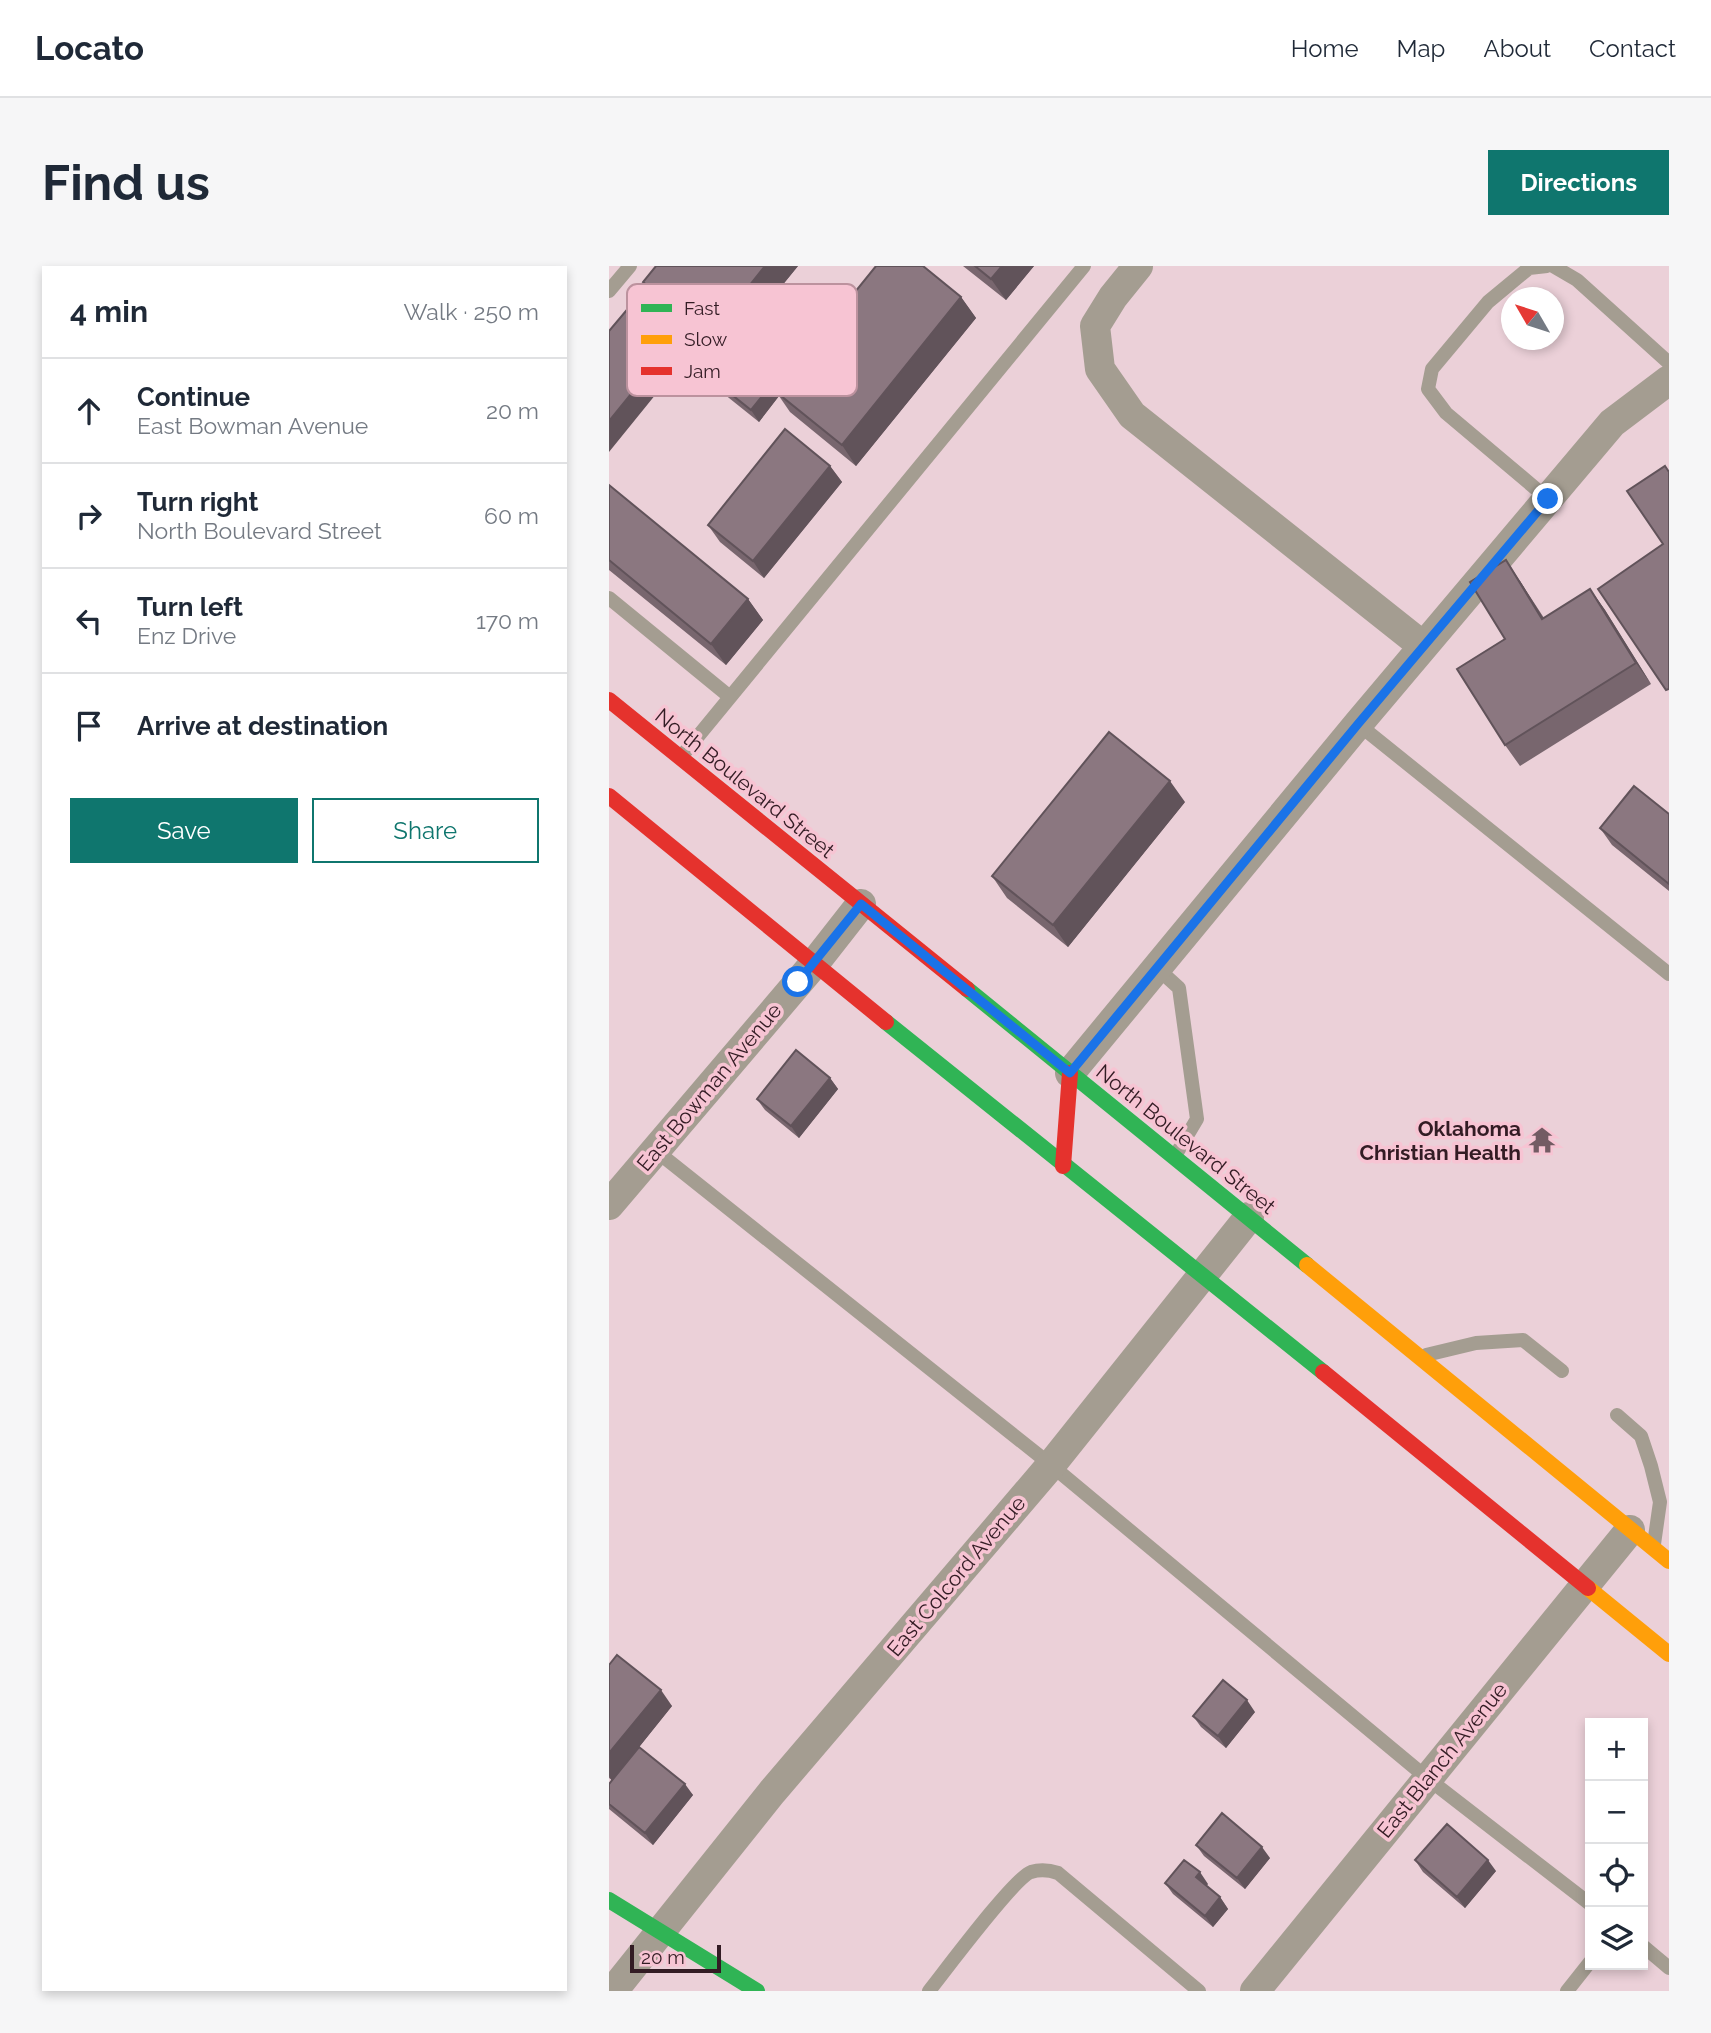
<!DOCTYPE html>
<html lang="en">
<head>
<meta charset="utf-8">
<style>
  body { margin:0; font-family:Raleway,sans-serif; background:#f6f6f7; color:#1f2937 }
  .controls { position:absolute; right:21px; bottom:21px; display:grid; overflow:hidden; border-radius:0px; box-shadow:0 4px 10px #0003 }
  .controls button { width:63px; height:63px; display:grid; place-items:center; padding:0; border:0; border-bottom:2px solid #e0e1e3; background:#fff; color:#1f2937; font:35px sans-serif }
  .compass { position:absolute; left:892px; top:21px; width:63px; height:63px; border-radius:50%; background:#fff; box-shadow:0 4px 10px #0003; rotate:309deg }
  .scale { position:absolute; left:21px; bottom:18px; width:91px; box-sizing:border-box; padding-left:7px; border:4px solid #331c24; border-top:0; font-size:19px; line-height:24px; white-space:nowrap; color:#331c24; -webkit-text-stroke:5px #f7c4d3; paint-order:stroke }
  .stop { position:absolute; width:21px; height:21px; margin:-16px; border:5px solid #1a73e8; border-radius:50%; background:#fff }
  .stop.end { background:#1a73e8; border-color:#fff; box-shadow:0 2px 7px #0008 }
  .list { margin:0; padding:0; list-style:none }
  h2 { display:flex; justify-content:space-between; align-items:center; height:91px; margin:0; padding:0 28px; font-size:30px }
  h2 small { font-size:23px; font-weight:400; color:#747a83 }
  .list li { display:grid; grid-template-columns:46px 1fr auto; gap:21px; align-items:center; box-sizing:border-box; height:105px; padding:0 28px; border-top:2px solid #e0e1e3 }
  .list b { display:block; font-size:26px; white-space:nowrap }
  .list p { margin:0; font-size:23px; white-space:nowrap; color:#747a83 }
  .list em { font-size:23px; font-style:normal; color:#747a83 }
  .actions { display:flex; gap:14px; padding:21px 28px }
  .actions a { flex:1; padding:16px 0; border:2px solid #0f766e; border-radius:0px; text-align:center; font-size:24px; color:#0f766e }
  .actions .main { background:#0f766e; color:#fff }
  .icon { flex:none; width:38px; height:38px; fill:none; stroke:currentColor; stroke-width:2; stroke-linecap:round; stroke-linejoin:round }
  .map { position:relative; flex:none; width:1060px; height:1725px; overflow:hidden; border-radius:0px }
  header { display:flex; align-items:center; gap:42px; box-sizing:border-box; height:98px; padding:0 35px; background:#fff; border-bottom:2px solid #e0e1e3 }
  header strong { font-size:33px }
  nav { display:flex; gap:38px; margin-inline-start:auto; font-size:24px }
  .intro { display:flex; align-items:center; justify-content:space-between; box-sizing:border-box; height:168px; padding:0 42px }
  h1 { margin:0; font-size:49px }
  .button { padding:18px 32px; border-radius:0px; background:#0f766e; color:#fff; font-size:24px; font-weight:700 }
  main { display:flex; gap:42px; padding:0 42px }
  aside { flex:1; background:#fff; border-radius:0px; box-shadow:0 4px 10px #0003 }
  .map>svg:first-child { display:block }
</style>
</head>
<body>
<header>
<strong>Locato</strong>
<nav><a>Home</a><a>Map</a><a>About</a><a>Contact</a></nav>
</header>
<div class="intro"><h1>Find us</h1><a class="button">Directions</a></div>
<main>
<aside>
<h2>4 min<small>Walk · 250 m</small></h2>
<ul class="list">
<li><svg class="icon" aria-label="ahead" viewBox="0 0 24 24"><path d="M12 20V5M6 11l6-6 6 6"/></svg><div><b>Continue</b><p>East Bowman Avenue</p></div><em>20 m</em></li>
<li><svg class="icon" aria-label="right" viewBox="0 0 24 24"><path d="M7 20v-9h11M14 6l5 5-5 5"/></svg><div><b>Turn right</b><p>North Boulevard Street</p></div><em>60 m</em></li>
<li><svg class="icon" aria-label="left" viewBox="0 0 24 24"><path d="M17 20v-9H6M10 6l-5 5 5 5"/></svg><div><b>Turn left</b><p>Enz Drive</p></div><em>170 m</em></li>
<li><svg class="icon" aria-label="arrive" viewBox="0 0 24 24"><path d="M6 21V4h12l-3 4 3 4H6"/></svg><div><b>Arrive at destination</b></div></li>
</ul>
<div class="actions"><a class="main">Save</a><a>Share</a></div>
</aside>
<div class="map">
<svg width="1060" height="1725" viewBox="0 0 1060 1725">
  <rect width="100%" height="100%" fill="#ebd0d8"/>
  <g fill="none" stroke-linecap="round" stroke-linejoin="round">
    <path stroke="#a49d91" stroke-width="14" d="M 938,0 L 920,2 L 879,36 L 823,103 L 819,123 L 837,147 L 939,233
      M 944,0 L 968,14 L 1060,97
      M 0,25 L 21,0
      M 0,332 L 121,431
      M 749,458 L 1060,708
      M 72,491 L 475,0
      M 548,702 L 570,722 L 588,853 L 566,890
      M 46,884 L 442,1199 L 818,1512 L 981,1638
      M 817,1089 L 867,1077 L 914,1074 L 953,1105
      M 1008,1149 L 1032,1170 L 1042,1200 L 1051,1236 L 1045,1278
      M 1034,1680 L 1060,1702
      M 320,1725 C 336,1705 405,1612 422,1606 C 432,1603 440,1604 449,1607 L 590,1725
      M 958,1725 L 981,1696"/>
    <path stroke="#a49d91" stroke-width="30" d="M 529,0 L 504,31 L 486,60 L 491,103 L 523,149 L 814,380
      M 461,807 L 749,458 L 1003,157 L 1060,114
      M 0,939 L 205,698 L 252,638
      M 4,1725 L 163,1526 L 442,1199 L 640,951
      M 646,1725 L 1021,1264"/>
    <path stroke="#30b455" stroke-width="16" d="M 358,723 L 698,999
      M 277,756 L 714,1106
      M 0,1634 L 148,1725"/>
    <path stroke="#ff9f0a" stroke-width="16" d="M 698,999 L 1060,1295
      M 979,1322 L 1060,1388"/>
    <path stroke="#e5322d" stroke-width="16" d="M 0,434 L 358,723
      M 0,530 L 277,756
      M 454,900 L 461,807
      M 714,1106 L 979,1322"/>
  </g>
  <path fill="#78666e" d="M 189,0 L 115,91 L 49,37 L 34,16 Z
    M 354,0 L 425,0 L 397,34 Z
    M 352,31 L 367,52 L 247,200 L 181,146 L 170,130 L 150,156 L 110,124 L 102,112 L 179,109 Z
    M 221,200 L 233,216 L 155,312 L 111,276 L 99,259 Z
    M 0,219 L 139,333 L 154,354 L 117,399 L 0,304 Z
    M 911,315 L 935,352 L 981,323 L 996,344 L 1042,418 L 911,500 L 896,479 L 896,373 Z
    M 576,536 L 459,681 L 398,632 L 383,610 Z
    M 1060,548 L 1060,625 L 1003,579 L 991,562 Z
    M 221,812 L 229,823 L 190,872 L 156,844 L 148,833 Z
    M 0,1399 L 63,1440 L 30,1481 L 84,1529 L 44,1579 L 0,1543 L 0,1518 L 3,1514 L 0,1512 Z
    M 646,1446 L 617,1482 L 592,1461 L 584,1450 Z
    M 587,1579 L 661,1592 L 636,1623 L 595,1590 Z
    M 806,1594 L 887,1605 L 856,1642 L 814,1606 Z
    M 556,1617 L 599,1618 L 597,1620 L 611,1631 L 619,1643 L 604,1661 L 564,1628 Z"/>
  <path fill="#61535a" d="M 156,0 L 189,0 L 115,91 L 100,70 Z
    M 393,0 L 425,0 L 397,34 L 382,13 Z
    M 352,31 L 367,52 L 247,200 L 233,179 Z
    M 66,74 L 77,91 L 0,186 L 0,155 Z
    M 175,103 L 183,114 L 166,125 L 170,130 L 150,156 L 142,144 Z
    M 221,200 L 233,216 L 155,312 L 144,295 Z
    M 897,294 L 911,315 L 948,374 L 933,353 Z
    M 981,323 L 996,344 L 1042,418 L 1027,397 Z
    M 139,333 L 154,354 L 117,399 L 102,378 Z
    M 561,515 L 576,536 L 459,681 L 444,659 Z
    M 221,812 L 229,823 L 190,872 L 182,860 Z
    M 52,1424 L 63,1440 L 3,1515 L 0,1510 L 0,1487 Z
    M 638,1434 L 646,1446 L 617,1482 L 609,1470 Z
    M 76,1518 L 84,1529 L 44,1579 L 36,1567 Z
    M 653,1581 L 661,1592 L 636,1623 L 628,1612 Z
    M 879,1594 L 887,1605 L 856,1642 L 848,1631 Z
    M 591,1606 L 599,1618 L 595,1622 L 587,1611 Z
    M 611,1631 L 619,1643 L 604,1661 L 596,1650 Z"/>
  <path fill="#8b7780" stroke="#61535a" stroke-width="2" d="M 47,0 L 156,0 L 100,70 L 34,16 Z
    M 267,0 L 314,0 L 352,31 L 233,179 L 166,125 Z
    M 366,0 L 393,0 L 382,13 Z
    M 22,39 L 66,74 L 0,155 L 0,65 Z
    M 136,71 L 175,103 L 142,144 L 102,112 Z
    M 176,163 L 221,200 L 144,295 L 99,259 Z
    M 1056,200 L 1060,206 L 1060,423 L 1057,424 L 989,323 L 1054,278 L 1018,225 Z
    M 0,219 L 139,333 L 102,378 L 0,294 Z
    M 897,294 L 933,353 L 981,323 L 1027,397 L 896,479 L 848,403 L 896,373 L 861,316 Z
    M 500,466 L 561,515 L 444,659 L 383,610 Z
    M 1025,520 L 1060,548 L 1060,618 L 991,562 Z
    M 187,784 L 221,812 L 182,860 L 148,833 Z
    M 8,1389 L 52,1424 L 0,1487 L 0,1399 Z
    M 614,1414 L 638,1434 L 609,1470 L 584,1450 Z
    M 30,1481 L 76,1518 L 36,1567 L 0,1538 L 0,1518 Z
    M 613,1547 L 653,1581 L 628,1612 L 587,1579 Z
    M 838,1558 L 879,1594 L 848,1631 L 806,1594 Z
    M 575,1594 L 591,1606 L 587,1611 L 611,1631 L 596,1650 L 556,1617 Z"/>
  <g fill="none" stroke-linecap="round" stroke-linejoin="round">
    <path stroke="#1a73e8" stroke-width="9" d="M 189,716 L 252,638 L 461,807 L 749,458 L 939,233"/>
  </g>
  <defs>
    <g id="temple-bare" transform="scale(2.1)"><path d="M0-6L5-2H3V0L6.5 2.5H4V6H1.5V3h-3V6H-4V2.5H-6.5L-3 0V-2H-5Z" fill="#735b63" stroke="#f7c4d3" stroke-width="2.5" paint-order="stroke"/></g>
  </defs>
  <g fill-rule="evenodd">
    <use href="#temple-bare" x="933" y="874"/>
  </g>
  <g text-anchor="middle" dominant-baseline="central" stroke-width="7" stroke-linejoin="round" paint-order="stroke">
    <g font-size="21" fill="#331c24" stroke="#f7c4d3">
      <text transform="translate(136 517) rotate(39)">North Boulevard Street</text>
      <text transform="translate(100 821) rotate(-50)">East Bowman Avenue</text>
      <text transform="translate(577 873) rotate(39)">North Boulevard Street</text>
      <text transform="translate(347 1310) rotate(-50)">East Colcord Avenue</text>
      <text transform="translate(833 1494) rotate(-51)">East Blanch Avenue</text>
    </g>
    <g font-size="21" font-weight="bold" fill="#331c24" stroke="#f7c4d3" text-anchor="end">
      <text x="912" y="862">Oklahoma<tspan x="912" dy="24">Christian Health</tspan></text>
    </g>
  </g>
  <rect x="18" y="18" width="230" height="112" rx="10" fill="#f7c4d3" stroke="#bc929e" stroke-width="2"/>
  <rect x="32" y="38" width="31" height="8" fill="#30b455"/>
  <rect x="32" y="69" width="31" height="9" fill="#ff9f0a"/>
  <rect x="32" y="101" width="31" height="8" fill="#e5322d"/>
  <g font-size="19" fill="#331c24">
    <text x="75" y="49">Fast</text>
    <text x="75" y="80">Slow</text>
    <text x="75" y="112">Jam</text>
  </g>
</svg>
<div class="controls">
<button>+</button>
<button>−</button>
<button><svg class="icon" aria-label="locate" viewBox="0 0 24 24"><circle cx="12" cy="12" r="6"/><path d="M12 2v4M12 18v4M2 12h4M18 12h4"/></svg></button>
<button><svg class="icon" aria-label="layers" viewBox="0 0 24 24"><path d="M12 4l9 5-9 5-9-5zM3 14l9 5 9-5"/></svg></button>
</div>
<svg class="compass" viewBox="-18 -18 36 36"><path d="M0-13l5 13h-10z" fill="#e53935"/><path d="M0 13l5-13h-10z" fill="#747a83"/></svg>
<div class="scale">20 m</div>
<div class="stop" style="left:189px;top:716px"></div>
<div class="stop end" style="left:939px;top:233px"></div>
</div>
</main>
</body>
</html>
